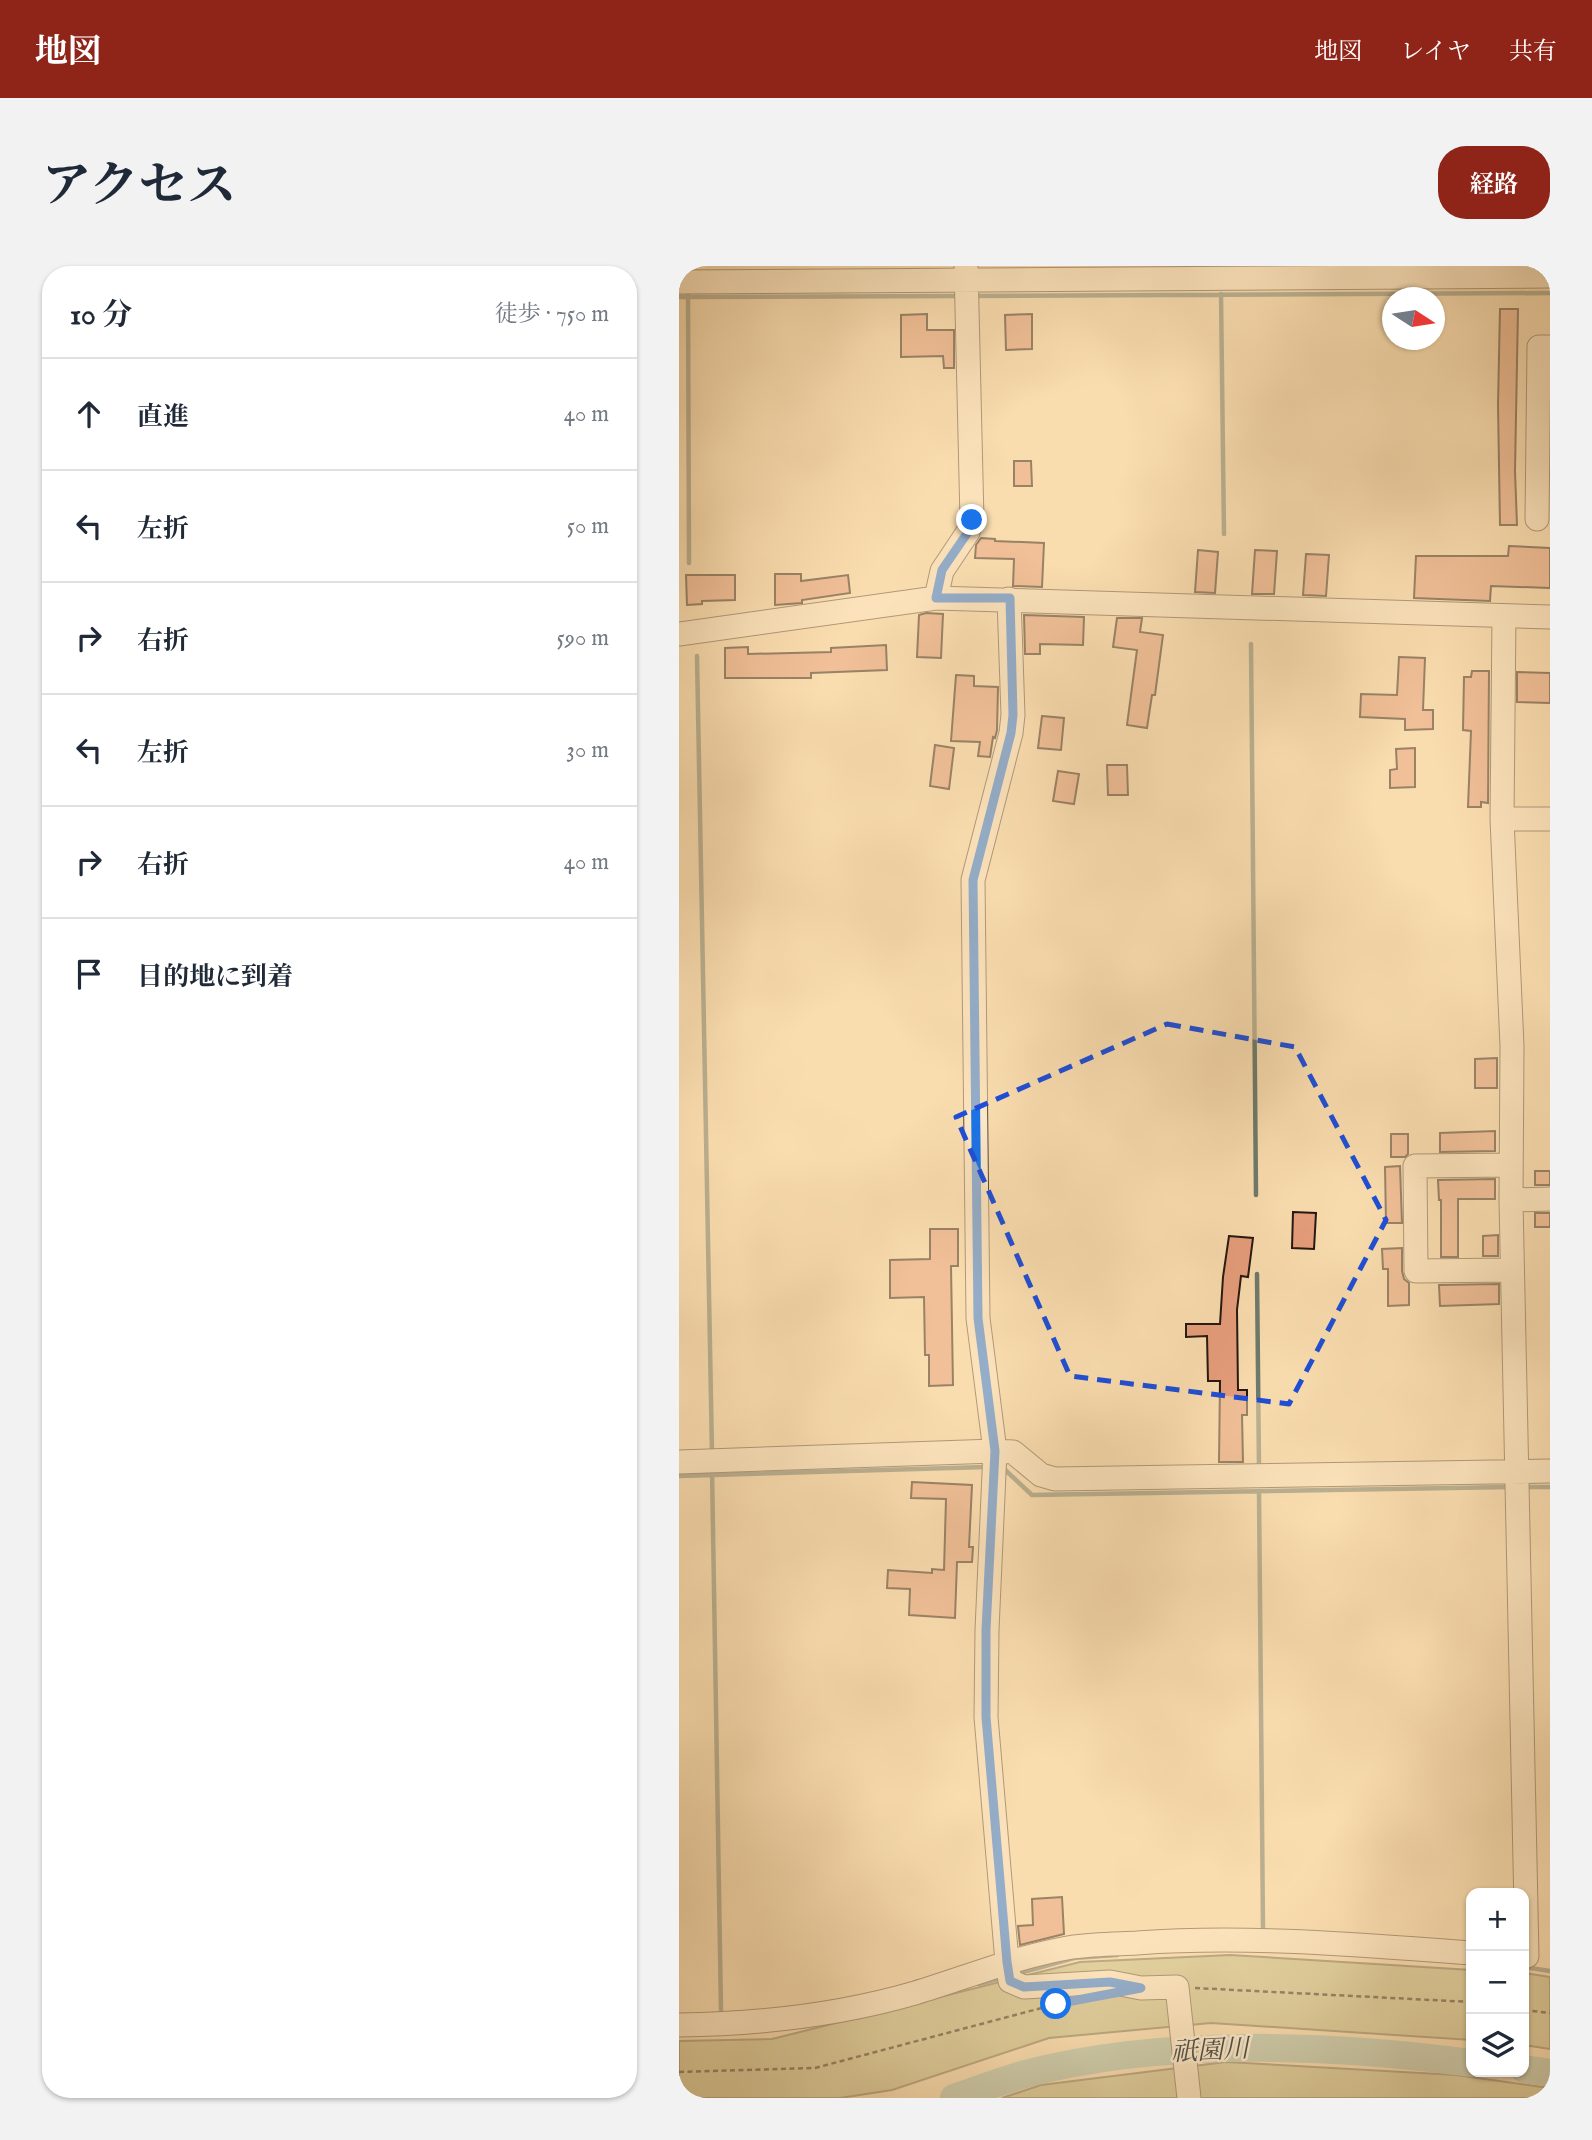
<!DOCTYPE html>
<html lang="ja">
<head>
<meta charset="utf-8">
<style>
  body { margin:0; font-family:"IM FELL English","Noto Serif JP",serif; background:#f2f2f3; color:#1f2937 }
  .controls { position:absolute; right:21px; bottom:21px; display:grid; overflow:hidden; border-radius:14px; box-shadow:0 2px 5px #0004 }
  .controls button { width:63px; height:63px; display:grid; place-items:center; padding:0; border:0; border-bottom:2px solid #e0e1e3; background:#fff; color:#1f2937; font:35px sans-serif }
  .compass { position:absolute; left:703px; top:21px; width:63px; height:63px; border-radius:50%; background:#fff; box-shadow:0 2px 5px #0004; rotate:102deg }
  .stop { position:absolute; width:21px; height:21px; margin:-16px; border:5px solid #1a73e8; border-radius:50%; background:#fff }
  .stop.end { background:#1a73e8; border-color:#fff; box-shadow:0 2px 7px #0008 }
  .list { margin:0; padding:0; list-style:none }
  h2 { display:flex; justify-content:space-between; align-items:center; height:91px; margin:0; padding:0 28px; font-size:30px }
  h2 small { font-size:23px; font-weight:400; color:#747a83 }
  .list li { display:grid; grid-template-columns:46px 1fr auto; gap:21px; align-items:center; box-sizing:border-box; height:112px; padding:0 28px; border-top:2px solid #e0e1e3 }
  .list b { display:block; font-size:26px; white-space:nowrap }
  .list em { font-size:23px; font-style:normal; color:#747a83 }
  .icon { flex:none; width:38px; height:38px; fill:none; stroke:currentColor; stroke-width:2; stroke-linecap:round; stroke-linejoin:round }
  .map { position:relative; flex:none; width:871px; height:1832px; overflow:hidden; border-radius:28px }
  header { display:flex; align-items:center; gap:42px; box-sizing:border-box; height:98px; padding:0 35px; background:#8f2418; color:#fff }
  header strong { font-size:33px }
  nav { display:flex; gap:38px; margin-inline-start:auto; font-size:24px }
  .intro { display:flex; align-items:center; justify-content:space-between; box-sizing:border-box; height:168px; padding:0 42px }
  h1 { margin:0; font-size:49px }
  .button { padding:18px 32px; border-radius:28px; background:#8f2418; color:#fff; font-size:24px; font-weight:700 }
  main { display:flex; gap:42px; padding:0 42px }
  aside { flex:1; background:#fff; border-radius:28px; box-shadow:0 2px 5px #0004 }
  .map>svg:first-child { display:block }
</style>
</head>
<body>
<header>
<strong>地図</strong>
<nav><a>地図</a><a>レイヤ</a><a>共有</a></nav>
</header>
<div class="intro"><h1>アクセス</h1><a class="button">経路</a></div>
<main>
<aside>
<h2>10 分<small>徒歩 · 750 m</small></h2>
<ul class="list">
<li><svg class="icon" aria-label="ahead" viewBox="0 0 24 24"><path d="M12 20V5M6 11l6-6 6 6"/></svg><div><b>直進</b></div><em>40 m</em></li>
<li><svg class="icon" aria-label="left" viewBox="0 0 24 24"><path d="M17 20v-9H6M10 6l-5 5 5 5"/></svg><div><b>左折</b></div><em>50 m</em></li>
<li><svg class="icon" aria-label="right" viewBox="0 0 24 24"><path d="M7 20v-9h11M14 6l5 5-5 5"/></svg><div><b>右折</b></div><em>590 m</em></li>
<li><svg class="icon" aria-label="left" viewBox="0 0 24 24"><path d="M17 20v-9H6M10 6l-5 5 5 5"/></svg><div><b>左折</b></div><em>30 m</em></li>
<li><svg class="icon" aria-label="right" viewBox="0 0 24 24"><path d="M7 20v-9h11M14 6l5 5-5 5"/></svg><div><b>右折</b></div><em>40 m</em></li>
<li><svg class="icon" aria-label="arrive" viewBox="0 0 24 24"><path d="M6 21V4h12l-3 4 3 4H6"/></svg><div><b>目的地に到着</b></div></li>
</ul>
</aside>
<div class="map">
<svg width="871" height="1832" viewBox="0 0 871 1832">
  <rect width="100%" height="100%" fill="#faddaf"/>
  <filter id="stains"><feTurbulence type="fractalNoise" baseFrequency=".00286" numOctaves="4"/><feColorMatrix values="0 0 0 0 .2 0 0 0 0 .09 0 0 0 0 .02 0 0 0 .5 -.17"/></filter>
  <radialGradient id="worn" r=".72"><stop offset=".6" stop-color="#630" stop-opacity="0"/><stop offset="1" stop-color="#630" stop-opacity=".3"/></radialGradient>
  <path fill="#c3bf87" stroke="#746b4c" stroke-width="2" d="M 551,1689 L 792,1704 L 792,1774 L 532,1757 L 370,1772 L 213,1824 L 161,1832 L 0,1832 L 0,1775 L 93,1773 L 401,1696 Z
    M 845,1707 L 871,1711 L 871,1783 L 845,1779 Z
    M 547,1796 L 777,1809 L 871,1822 L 871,1832 L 323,1832 L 362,1819 Z"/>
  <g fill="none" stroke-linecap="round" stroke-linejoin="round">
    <path stroke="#6d7a6d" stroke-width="4.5" d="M 9,22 L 10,297
      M 542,28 L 545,268
      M 294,30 L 871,27
      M 0,31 L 282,30
      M 572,378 L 577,929
      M 18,390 L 33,1187
      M 578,1008 L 580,1202
      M 323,1201 L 353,1229 L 832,1221
      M 33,1203 L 42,1745
      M 0,1210 L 307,1201
      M 844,1221 L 871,1221
      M 580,1225 L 584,1662
      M 845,1701 L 871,1705
      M 337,1708 L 395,1692 L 438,1689
      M 300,1718 L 322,1712"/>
    <path stroke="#9ebcab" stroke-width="28" d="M 845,1803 L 871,1807
      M 275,1832 C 298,1824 322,1815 346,1808 C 483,1772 652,1778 792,1797"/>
  </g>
  <path fill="#e79e7c" stroke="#241710" stroke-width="2" d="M 821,43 L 839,43 L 836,205 L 838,259 L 821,259 L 819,139 Z
    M 248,48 L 248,64 L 275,64 L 275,102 L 265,102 L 264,90 L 222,91 L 222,49 Z
    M 353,48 L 353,83 L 327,84 L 326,49 Z
    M 335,195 L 352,195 L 353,220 L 335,220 Z
    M 302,272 L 316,273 L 316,275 L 365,277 L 363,321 L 334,320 L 335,293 L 296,292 L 297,279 Z
    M 830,280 L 871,282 L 871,322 L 812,320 L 811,335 L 735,332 L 737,290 L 829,290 Z
    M 519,284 L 539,286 L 536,327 L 516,326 Z
    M 576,284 L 598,285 L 595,328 L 573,328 Z
    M 627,288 L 650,289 L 647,330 L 624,329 Z
    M 96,308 L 122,308 L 122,315 L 169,309 L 171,327 L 123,334 L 123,337 L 96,339 Z
    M 7,309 L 56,309 L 56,334 L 23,335 L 23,338 L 8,339 Z
    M 247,347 L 264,348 L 262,392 L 238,391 L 240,349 Z
    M 345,349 L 405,351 L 404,379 L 361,378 L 361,388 L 346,388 Z
    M 438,352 L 463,352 L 461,366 L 484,369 L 476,429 L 473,429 L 468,462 L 448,459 L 458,384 L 434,381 Z
    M 207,379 L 208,404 L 132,407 L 132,412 L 46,412 L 46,382 L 69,381 L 69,388 L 152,386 L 152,382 Z
    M 720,391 L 746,392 L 744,444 L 754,444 L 754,463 L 726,464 L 726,453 L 681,451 L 682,428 L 718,429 Z
    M 793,405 L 810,405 L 809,537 L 802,536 L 802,541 L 789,541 L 792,465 L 784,464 L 785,411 L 792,411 Z
    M 838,406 L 871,407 L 871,437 L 838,436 Z
    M 277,409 L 295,410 L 295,420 L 319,421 L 318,464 L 316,472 L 314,471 L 311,491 L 299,490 L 301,476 L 272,475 Z
    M 363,450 L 385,452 L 382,484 L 359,482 Z
    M 256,479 L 275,482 L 270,523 L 251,520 Z
    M 736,482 L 736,521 L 711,522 L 711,504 L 718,503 L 717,483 Z
    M 428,499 L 448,499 L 449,529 L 429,529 Z
    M 379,505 L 400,508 L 395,538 L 374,535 Z
    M 818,792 L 818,822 L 796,822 L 796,793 Z
    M 816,865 L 816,885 L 761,886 L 761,867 Z
    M 712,868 L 729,868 L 729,888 L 726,891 L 712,891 Z
    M 721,900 L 723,957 L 707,957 L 706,901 Z
    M 856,905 L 871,905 L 871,919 L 856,919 Z
    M 816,913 L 816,933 L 779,933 L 779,991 L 762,991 L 762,934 L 760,934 L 759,914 Z
    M 614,946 L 637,947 L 635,983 L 613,982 Z
    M 856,947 L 871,947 L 871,961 L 856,961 Z
    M 251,963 L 279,963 L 279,1000 L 272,1000 L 274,1119 L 250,1120 L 250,1089 L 246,1089 L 245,1031 L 211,1032 L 211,994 L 251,993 Z
    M 819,969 L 819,990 L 804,990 L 804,970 Z
    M 550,970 L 574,972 L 569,1011 L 562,1010 L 558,1044 L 559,1124 L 568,1124 L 568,1149 L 563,1149 L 564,1196 L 540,1196 L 541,1115 L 529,1115 L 528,1070 L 507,1071 L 507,1058 L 541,1058 L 544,1011 Z
    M 723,982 L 723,1005 L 725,1013 L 730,1017 L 730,1039 L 709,1040 L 709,1003 L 704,1003 L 703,983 Z
    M 820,1018 L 820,1038 L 761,1040 L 760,1019 Z
    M 233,1216 L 293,1219 L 290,1281 L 294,1281 L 293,1296 L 278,1296 L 276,1352 L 230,1349 L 231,1323 L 208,1322 L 209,1304 L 253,1307 L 253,1303 L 265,1304 L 267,1233 L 232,1232 Z
    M 383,1631 L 385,1668 L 341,1679 L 339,1660 L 354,1659 L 353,1633 Z"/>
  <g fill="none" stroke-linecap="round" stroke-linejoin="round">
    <g stroke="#5a4838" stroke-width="25">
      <path id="minor" d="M 287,0 L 293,254 L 289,266 L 263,305 L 257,332 L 871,351
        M 0,16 L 871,10
        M 858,253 L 860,81 L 871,81
        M 330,333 L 334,449 L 332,467 L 294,614 L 299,1052 L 316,1185 L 308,1364 L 307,1451 L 328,1696 L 331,1715 L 345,1721 L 431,1716 L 462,1722 L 498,1721 L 510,1832
        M 825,350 L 823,553 L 833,780 L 832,934 L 848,1690
        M 0,368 L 257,332
        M 823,553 L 871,553
        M 832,899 L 736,900 L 737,1005 L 833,1004
        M 832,934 L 871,933
        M 0,1196 L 316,1185 L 334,1186 L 362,1209 L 376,1213 L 871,1205
        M 0,1759 C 79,1758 160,1749 236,1727 C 289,1711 339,1690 394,1681 C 415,1678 437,1678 458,1677 C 570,1669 681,1679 792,1687"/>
    </g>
    <path stroke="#241710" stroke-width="2.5" stroke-dasharray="5 3.5" stroke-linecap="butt" d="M 516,1722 L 792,1736
      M 845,1744 L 871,1747
      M 0,1806 L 136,1802 L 370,1740"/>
    <use href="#minor" stroke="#fce9cb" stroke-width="23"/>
  </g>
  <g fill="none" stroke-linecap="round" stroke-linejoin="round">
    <path stroke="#1a73e8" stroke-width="9" d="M 293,254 L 289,266 L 263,304 L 257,332 L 331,332 L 334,449 L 332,467 L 294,614 L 299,1052 L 316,1185 L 307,1364 L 307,1451 L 328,1696 L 331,1715 L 345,1721 L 431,1716 L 462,1722 L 377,1738"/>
  </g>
  <path d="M0 0H871V1832H0ZM 488,758 L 616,781 L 707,954 L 610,1138 L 391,1110 L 277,851 Z" fill="#faddaf" fill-opacity=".55" fill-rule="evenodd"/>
  <path fill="none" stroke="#1d4ed8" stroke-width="5" stroke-dasharray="14 9" stroke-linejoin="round" d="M 488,758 L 616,781 L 707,954 L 610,1138 L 391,1110 L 277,851 Z"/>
  <g text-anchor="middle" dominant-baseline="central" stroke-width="5" stroke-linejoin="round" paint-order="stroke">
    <g font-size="26" font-style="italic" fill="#4f5146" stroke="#fce9cb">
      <text transform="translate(531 1785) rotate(-3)">祇園川</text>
    </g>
  </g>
  <rect width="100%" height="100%" filter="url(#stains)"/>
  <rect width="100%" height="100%" fill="url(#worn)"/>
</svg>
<div class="controls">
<button>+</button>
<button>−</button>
<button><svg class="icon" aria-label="layers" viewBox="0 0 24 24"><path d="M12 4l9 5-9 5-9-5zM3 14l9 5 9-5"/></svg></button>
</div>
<svg class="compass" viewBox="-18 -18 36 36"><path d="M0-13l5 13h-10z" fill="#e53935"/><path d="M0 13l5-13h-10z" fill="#747a83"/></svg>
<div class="stop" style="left:377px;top:1738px"></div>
<div class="stop end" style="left:293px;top:254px"></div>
</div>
</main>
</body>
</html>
